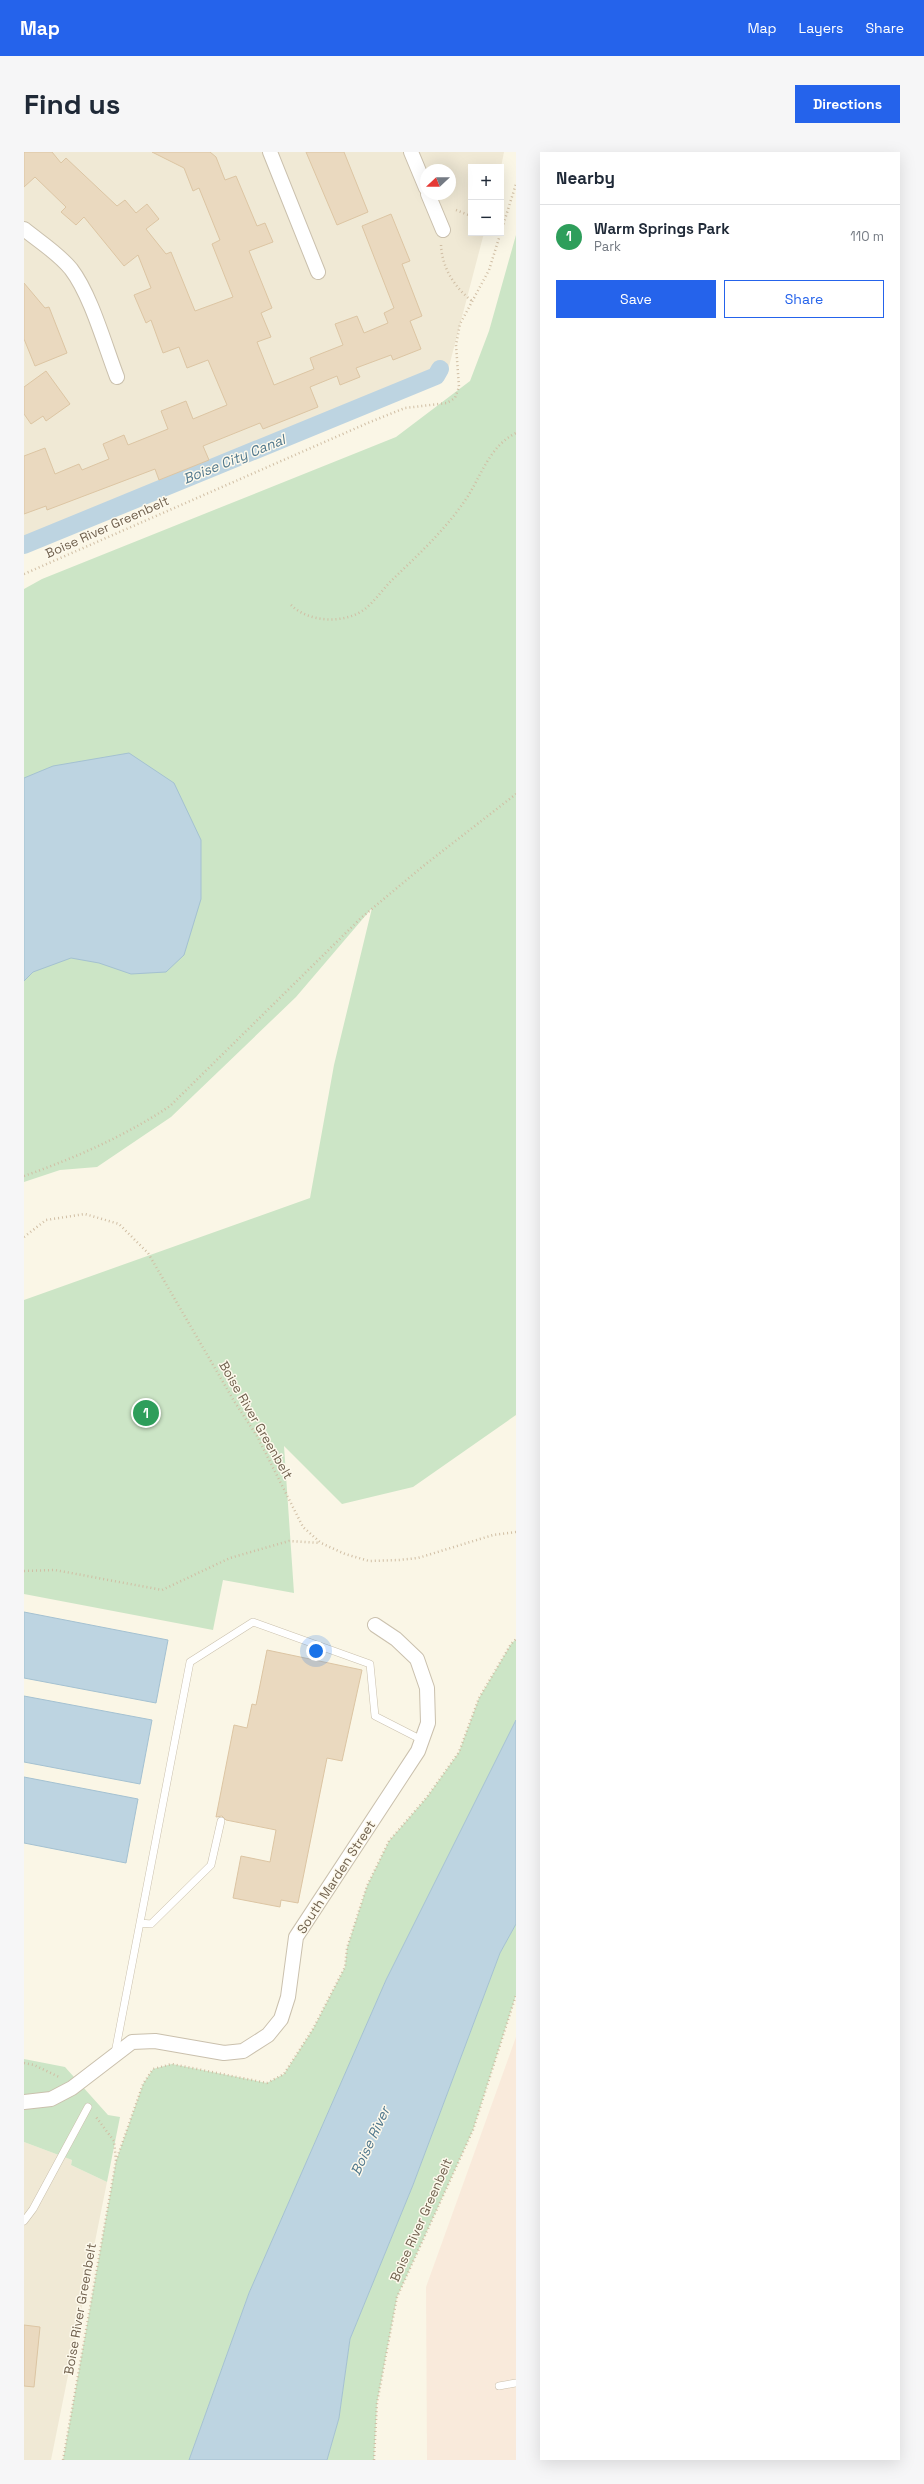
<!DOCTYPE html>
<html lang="en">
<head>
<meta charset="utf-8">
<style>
  body { margin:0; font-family:"Space Grotesk",sans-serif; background:#f6f6f7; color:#1f2937 }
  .controls { position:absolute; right:12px; top:12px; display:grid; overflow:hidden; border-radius:0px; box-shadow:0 4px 16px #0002 }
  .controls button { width:36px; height:36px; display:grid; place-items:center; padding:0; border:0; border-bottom:1px solid #e0e1e3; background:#fff; color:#1f2937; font:20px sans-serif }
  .compass { position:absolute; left:396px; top:12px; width:36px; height:36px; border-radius:50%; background:#fff; box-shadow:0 4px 16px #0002; rotate:248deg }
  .you { position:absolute; left:292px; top:1499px; width:14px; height:14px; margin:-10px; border:3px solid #fff; border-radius:50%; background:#1a73e8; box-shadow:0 0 0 6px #1a73e833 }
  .badge { display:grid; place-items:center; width:26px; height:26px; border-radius:50%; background:#2563eb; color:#fff; font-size:13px; font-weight:700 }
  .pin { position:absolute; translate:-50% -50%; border:2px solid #fff; box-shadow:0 1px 4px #0006 }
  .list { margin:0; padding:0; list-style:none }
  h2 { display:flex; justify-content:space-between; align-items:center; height:52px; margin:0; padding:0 16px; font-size:17px }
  h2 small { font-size:13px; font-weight:400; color:#747a83 }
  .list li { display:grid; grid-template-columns:26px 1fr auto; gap:12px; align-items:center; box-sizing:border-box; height:64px; padding:0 16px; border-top:1px solid #e0e1e3 }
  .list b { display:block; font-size:15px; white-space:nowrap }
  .list p { margin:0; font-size:13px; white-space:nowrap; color:#747a83 }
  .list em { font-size:13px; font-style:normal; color:#747a83 }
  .actions { display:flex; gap:8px; padding:12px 16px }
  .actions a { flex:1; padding:9px 0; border:1px solid #2563eb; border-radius:0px; text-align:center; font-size:14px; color:#2563eb }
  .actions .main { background:#2563eb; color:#fff }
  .map { position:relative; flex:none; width:492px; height:2308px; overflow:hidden; border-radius:0px }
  header { display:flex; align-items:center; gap:24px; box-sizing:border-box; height:56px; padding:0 20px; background:#2563eb; color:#fff }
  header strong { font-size:19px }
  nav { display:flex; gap:22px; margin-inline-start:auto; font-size:14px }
  .intro { display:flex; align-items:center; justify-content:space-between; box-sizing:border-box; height:96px; padding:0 24px }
  h1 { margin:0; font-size:28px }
  .button { padding:10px 18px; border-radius:0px; background:#2563eb; color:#fff; font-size:14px; font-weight:700 }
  main { display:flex; gap:24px; padding:0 24px }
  aside { flex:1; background:#fff; border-radius:0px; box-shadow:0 4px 16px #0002 }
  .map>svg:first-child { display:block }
</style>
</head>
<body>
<header>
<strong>Map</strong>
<nav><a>Map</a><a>Layers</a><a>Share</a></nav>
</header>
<div class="intro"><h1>Find us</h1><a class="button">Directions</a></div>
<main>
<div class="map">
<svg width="492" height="2308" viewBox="0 0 492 2308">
  <rect width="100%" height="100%" fill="#faf6e6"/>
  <path fill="#f0e9d5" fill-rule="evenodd" d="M 0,0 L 480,0 L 477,15 L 447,15 L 447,81 L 460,81 L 423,222 L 0,393 ZM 402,18 L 426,18 L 426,42 L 402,42 Z
    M 0,1990 L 48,2008 L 47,2013 L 83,2030 L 27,2308 L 0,2308 Z"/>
  <path fill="#f9eadb" d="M 492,1885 L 492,2308 L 403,2308 L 402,2135 Z"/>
  <path fill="#cce5c6" d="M 492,83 L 492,1263 L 389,1335 L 318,1352 L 260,1294 L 270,1441 L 199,1428 L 189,1478 L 0,1442 L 0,1148 L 286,1046 L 310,913 L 348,756 L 272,845 L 147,965 L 73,1015 L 36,1018 L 0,1030 L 0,437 L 18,427 L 372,285 L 446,229 L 465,179 Z
    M 492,1487 L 492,1568 L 362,1828 L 225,2141 L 165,2308 L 39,2308 L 92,2009 L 119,1932 L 129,1917 L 148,1912 L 243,1931 L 260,1922 L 289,1877 L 321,1815 L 323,1796 L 343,1734 L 365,1689 L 403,1645 L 435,1600 L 455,1546 L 487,1492 Z
    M 492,1772 L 492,1843 L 449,1978 L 373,2145 L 353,2251 L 350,2308 L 303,2308 L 315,2266 L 326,2187 L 389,2033 L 476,1801 Z
    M 0,1907 L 41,1915 L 84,1963 L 96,1965 L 83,2030 L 47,2013 L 48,2008 L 0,1990 Z"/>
  <path fill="#bdd4e1" stroke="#a4c1d1" d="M 105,601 L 150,631 L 177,688 L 177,747 L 160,803 L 142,820 L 107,822 L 75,811 L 47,806 L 9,820 L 0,829 L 0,626 L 29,614 Z
    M 0,1460 L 144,1488 L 132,1551 L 0,1526 Z
    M 0,1544 L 128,1568 L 116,1632 L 0,1610 Z
    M 492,1568 L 492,1772 L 476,1801 L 389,2033 L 326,2187 L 315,2266 L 303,2308 L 165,2308 L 225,2141 L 362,1828 Z
    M 0,1625 L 114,1647 L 102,1711 L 0,1691 Z"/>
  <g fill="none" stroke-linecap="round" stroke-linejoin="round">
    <path stroke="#bdd4e1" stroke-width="18" d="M 0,393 L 412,224 L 416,217"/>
  </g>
  <path fill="#ead9bf" stroke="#dcc5a3" d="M 0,0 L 28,0 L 37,11 L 42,6 L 93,54 L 101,48 L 112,61 L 123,52 L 135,67 L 122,77 L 142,102 L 147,100 L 171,159 L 209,145 L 188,92 L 196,88 L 175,36 L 169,39 L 160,16 L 128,0 L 186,0 L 192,5 L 201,28 L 212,24 L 233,74 L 241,71 L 249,90 L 225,99 L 248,156 L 237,161 L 247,185 L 233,190 L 250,233 L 290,217 L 286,206 L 319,193 L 311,172 L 333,164 L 340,181 L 364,171 L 360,161 L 370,156 L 338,74 L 367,62 L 386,109 L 378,112 L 398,164 L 386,169 L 397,197 L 369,208 L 367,203 L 332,216 L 336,225 L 316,233 L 313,224 L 286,235 L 294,255 L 239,277 L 236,271 L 179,294 L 185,308 L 135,328 L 131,317 L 23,358 L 22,354 L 0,362 L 0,304 L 21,296 L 31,322 L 55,312 L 58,318 L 85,307 L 79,292 L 100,283 L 104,293 L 144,277 L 137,259 L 162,249 L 169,267 L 203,253 L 184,208 L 163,216 L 155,195 L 139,201 L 127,168 L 122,171 L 110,143 L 127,136 L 114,103 L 100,114 L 60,65 L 52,73 L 37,60 L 42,55 L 11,25 L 0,35 Z
    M 282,0 L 320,0 L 344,60 L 313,73 Z
    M 0,131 L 21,156 L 25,155 L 43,201 L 11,214 L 0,187 Z
    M 22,219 L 46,252 L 22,269 L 19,264 L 7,272 L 0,262 L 0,235 Z
    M 243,1498 L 338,1518 L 318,1609 L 303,1606 L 274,1751 L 257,1748 L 256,1755 L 209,1746 L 217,1704 L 246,1710 L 252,1678 L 202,1668 L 198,1664 L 192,1665 L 210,1573 L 223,1576 L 228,1552 L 232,1553 Z
    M 0,2173 L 16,2175 L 10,2235 L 0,2234 Z"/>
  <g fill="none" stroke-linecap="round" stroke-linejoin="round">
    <g stroke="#cac0ad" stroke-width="8">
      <path id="lane" d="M 116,1771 L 127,1772 L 187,1713 L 197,1669
        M 91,1901 L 166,1510 L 229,1470 L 346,1512 L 351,1564 L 398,1588
        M 0,2069 L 9,2057 L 64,1955
        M 475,2234 L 492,2231"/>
    </g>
    <g stroke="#cac0ad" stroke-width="16">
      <path id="street" d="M 246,0 L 294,120
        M 387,0 L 402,36
        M 404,42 L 419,78
        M 0,77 C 16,90 34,101 47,117 C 67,143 81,194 93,225
        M 0,1950 L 27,1947 L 48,1936 L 108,1890 L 131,1889 L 200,1901 L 219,1899 L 244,1883 L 257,1867 L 264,1845 L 272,1785 L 394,1599 L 404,1571 L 403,1536 L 393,1507 L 372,1487 L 351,1473"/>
    </g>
    <path stroke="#d0bea4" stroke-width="2.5" stroke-dasharray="1 3" stroke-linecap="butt" d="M 432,58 L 447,64
      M 417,93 C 418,116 431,136 448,149
      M 0,422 L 346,270 L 381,256 L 423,251 L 431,246 L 435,235 L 432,193 L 436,172 L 465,118 L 492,32
      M 267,453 C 285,471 321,472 341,457 C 351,449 359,437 368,428 C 393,404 420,379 440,350 C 457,326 464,295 492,281
      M 0,1024 C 51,1006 101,984 146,954 L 337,766 L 398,715 L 492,642
      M 0,1085 L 22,1068 L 61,1062 L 95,1072 L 124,1101 L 210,1249 L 233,1284 L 279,1375 L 297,1391 L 321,1402 L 345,1409 L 375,1408 L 394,1406 L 469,1383 L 492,1380
      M 0,1419 L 31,1418 L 138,1438 L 206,1406 L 265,1389 L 296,1391
      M 0,1911 L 10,1913 L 35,1925
      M 92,2009 L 119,1932 L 129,1917 L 148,1912 L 243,1931 L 260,1922 L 289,1877 L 321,1815 L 323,1796 L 343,1734 L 365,1689 L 403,1645 L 435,1600 L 455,1546 L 487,1492 L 492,1487
      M 39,2308 L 92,2009 L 90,1989 L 72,1965
      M 350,2308 L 353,2251 L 373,2145 L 449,1978 L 492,1843"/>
    <use href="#lane" stroke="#fff" stroke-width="7"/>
    <use href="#street" stroke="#fff" stroke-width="14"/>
  </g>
  <g text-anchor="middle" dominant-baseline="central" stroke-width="3" stroke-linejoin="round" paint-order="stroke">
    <g font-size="13" fill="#70614e" stroke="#fdf9ec">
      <text transform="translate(83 375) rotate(-24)">Boise River Greenbelt</text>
      <text transform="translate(232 1268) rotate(60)">Boise River Greenbelt</text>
      <text transform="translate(312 1725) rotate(-57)">South Marden Street</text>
      <text transform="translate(397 2068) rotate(-66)">Boise River Greenbelt</text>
      <text transform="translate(56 2157) rotate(-80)">Boise River Greenbelt</text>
    </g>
    <g font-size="14" font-style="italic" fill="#51788d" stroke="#fdf9ec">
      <text transform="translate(210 307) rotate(-22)">Boise City Canal</text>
      <text transform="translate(346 1989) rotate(-65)">Boise River</text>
    </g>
  </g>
</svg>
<div class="controls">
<button>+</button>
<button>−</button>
</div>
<svg class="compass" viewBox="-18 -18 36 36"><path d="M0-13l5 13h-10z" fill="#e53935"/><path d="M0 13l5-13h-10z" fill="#747a83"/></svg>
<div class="you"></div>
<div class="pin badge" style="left:122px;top:1261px;background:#2e9e5b">1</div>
</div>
<aside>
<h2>Nearby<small></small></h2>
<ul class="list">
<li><span class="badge" style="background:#2e9e5b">1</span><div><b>Warm Springs Park</b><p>Park</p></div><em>110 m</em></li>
</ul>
<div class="actions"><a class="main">Save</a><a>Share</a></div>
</aside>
</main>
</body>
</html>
